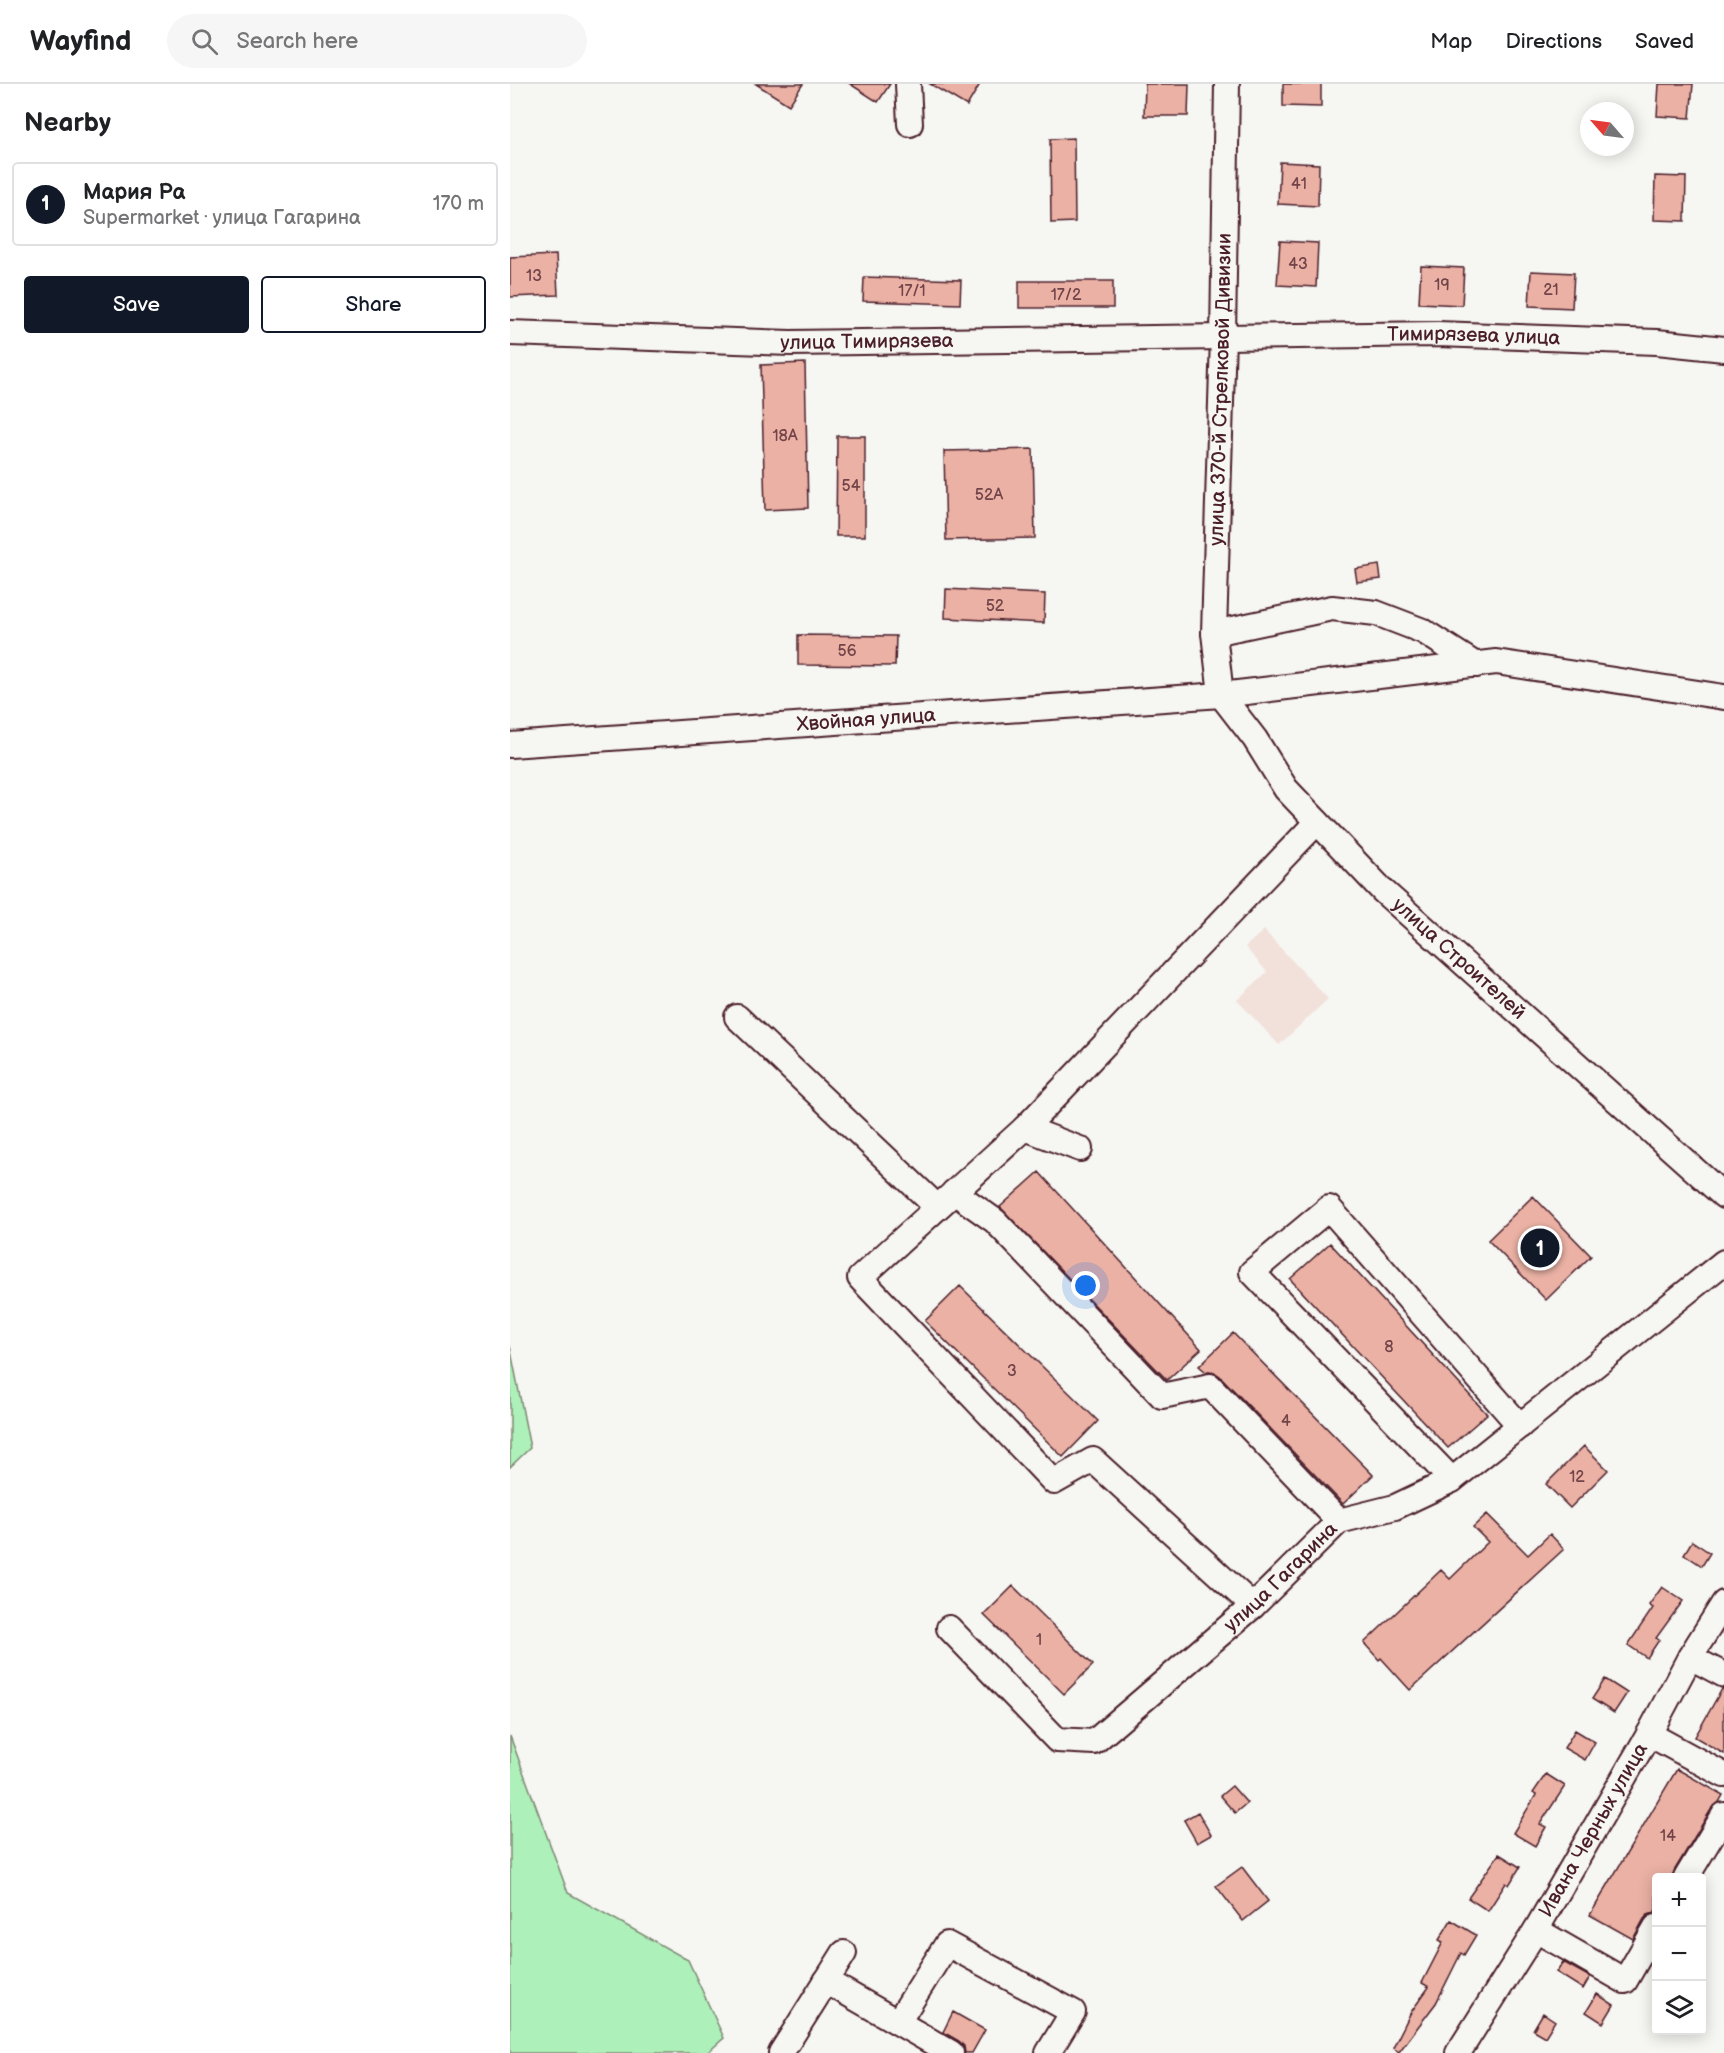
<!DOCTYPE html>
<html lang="en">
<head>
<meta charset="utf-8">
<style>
  body { margin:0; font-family:"Balsamiq Sans",sans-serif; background:#f6f6f6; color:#202124 }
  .controls { position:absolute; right:18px; bottom:18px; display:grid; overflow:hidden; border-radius:6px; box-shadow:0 3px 15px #0003 }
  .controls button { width:54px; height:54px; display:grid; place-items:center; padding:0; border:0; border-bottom:2px solid #e0e0e0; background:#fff; color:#202124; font:30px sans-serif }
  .compass { position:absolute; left:1070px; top:18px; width:54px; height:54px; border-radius:50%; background:#fff; box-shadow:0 3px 15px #0003; rotate:298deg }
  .you { position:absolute; left:576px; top:1202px; width:21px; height:21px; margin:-15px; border:4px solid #fff; border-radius:50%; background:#1a73e8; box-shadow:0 0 0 9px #1a73e833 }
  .badge { display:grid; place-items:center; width:39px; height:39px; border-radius:50%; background:#111827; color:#fff; font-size:20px; font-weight:700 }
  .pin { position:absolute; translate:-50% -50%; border:3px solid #fff; box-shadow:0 2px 6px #0006 }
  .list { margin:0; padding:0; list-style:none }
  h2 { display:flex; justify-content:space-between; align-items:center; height:78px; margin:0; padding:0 24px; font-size:26px }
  h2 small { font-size:20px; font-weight:400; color:#757577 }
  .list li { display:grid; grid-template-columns:39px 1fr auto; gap:18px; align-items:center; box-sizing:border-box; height:84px; margin:0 12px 12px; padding:0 12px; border:2px solid #e0e0e0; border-radius:6px }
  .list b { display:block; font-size:22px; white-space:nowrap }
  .list p { margin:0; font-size:20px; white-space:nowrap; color:#757577 }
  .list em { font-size:20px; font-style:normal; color:#757577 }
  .actions { display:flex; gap:12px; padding:18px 24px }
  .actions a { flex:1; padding:14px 0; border:2px solid #111827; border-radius:6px; text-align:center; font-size:21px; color:#111827 }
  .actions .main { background:#111827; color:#fff }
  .icon { flex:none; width:33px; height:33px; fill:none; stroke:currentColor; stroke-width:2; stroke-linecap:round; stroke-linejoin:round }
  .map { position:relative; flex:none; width:1214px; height:1969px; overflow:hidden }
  header { display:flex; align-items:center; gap:36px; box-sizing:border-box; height:84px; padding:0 30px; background:#fff; border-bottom:2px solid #e0e0e0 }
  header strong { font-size:28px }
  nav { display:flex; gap:33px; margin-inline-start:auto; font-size:21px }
  .search { width:420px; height:54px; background:#f6f6f6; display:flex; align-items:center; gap:15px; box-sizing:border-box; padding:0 21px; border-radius:33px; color:#757577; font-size:22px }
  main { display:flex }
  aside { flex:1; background:#fff }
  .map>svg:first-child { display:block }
</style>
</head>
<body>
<header>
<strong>Wayfind</strong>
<div class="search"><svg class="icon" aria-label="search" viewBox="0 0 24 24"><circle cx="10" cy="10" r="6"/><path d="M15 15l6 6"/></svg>Search here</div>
<nav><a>Map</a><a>Directions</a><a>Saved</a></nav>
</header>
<main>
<aside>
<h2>Nearby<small></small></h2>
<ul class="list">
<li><span class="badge">1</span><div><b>Мария Ра</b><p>Supermarket · улица Гагарина</p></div><em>170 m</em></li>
</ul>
<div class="actions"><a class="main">Save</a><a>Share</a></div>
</aside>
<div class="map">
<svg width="1214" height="1969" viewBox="0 0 1214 1969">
  <rect width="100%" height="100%" fill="#f6f6f2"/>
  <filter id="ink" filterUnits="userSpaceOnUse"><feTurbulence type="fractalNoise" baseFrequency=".0167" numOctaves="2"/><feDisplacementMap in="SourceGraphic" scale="12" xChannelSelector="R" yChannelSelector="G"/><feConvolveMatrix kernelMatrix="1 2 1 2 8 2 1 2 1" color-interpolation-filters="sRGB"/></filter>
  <g filter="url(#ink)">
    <path fill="#f2e1db" d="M 754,846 L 818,915 L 769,961 L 727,916 L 757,888 L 735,863 Z"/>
    <path fill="#adf0ba" stroke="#7c8872" stroke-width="1.5" d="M 0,1262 L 20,1364 L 0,1383 Z
      M 0,1652 L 58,1809 L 178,1876 L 214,1954 L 197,1969 L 0,1969 Z"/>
    <path fill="#eab1a4" stroke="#4a1f2b" stroke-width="1.5" d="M 246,0 L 293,0 L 279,21 Z
      M 340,0 L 380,0 L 368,18 Z
      M 420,0 L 470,0 L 457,22 Z
      M 635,0 L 679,0 L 678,32 L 634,32 Z
      M 773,0 L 811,0 L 811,23 L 773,22 Z
      M 1149,0 L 1183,0 L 1180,34 L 1147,32 Z
      M 564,54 L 565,138 L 541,139 L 540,55 Z
      M 770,78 L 809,80 L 808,122 L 768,120 Z
      M 1145,92 L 1176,93 L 1175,137 L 1144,136 Z
      M 770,157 L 808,159 L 806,203 L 767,201 Z
      M 46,171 L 48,211 L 0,213 L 0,173 Z
      M 911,182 L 954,184 L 952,221 L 909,219 Z
      M 1021,187 L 1064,189 L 1062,224 L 1019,222 Z
      M 354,193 L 451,196 L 450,220 L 353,217 Z
      M 509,197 L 603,197 L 603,224 L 509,224 Z
      M 295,279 L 298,424 L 255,426 L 251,281 Z
      M 327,352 L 355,352 L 355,452 L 326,452 Z
      M 523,365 L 525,454 L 436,456 L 434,367 Z
      M 869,481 L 871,495 L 847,498 L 845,485 Z
      M 436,505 L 535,510 L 534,539 L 435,534 Z
      M 288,551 L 386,552 L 385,582 L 288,581 Z
      M 529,1088 L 691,1265 L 657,1296 L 490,1123 Z
      M 1023,1112 L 1081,1172 L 1036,1216 L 978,1156 Z
      M 820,1159 L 977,1330 L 938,1364 L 780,1195 Z
      M 450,1202 L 588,1337 L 553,1373 L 415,1237 Z
      M 723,1249 L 863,1391 L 833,1420 L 710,1292 L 704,1288 L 696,1288 L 689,1282 Z
      M 1074,1362 L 1098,1386 L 1060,1424 L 1036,1400 Z
      M 977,1430 L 1018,1471 L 1040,1450 L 1054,1465 L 900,1606 L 871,1574 L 869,1576 L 854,1559 L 931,1486 L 940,1495 L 978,1458 L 963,1443 Z
      M 1182,1457 L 1200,1469 L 1192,1482 L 1174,1470 Z
      M 503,1502 L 583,1581 L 554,1610 L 474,1531 Z
      M 1152,1503 L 1173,1517 L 1146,1554 L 1149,1556 L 1137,1574 L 1118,1561 L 1143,1524 L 1139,1521 Z
      M 1095,1595 L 1117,1609 L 1104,1629 L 1082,1615 Z
      M 1212,1605 L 1214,1605 L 1214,1670 L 1185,1653 Z
      M 1065,1646 L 1085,1658 L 1075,1676 L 1054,1664 Z
      M 1167,1685 L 1213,1711 L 1209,1718 L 1202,1724 L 1164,1787 L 1162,1794 L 1146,1794 L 1146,1825 L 1144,1829 L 1138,1831 L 1134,1835 L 1123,1855 L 1080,1831 Z
      M 1036,1690 L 1055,1702 L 1030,1740 L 1036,1743 L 1025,1762 L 1003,1749 L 1026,1711 L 1023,1709 Z
      M 722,1702 L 737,1719 L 725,1729 L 710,1712 Z
      M 688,1728 L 701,1751 L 687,1759 L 674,1736 Z
      M 989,1770 L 1010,1783 L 999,1801 L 996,1799 L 978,1827 L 958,1814 Z
      M 732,1783 L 758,1817 L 733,1837 L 706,1802 Z
      M 941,1836 L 966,1851 L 954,1871 L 951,1869 L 926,1919 L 889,1968 L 883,1964 L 901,1928 L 919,1903 L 912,1899 L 933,1858 L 929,1856 Z
      M 1053,1878 L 1080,1893 L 1073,1905 L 1046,1888 Z
      M 1087,1910 L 1104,1921 L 1093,1939 L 1076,1928 Z
      M 443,1928 L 475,1946 L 462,1969 L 455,1969 L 454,1962 L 449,1957 L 433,1948 Z
      M 1033,1929 L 1045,1937 L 1035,1953 L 1023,1946 Z"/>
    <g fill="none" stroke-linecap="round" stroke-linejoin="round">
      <g stroke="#4a1f2b" stroke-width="28">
        <g id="minor">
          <path d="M 398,0 L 400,40"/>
          <path id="s1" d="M 0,249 L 280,259 L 928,250 L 1147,258 L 1214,265"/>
          <path d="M 704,549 L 822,524 L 866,529 L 913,547 L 966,581"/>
          <path id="s2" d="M 711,611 L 745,655 L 776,705 L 873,807 L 1214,1112"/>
          <path id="s3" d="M 711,611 L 704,549 L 713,252 L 717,0"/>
          <path id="s4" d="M 0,661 L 711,611 L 986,578 L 1214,613"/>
          <path d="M 227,933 L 427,1123"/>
          <path d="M 515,1044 L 807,738"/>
          <path d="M 570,1065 L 515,1044 L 350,1194 L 544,1398 L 583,1376 L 743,1522"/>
          <path d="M 444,1108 L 485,1137 L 652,1312 L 700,1302 L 829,1437"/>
          <path d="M 942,1396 L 742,1188 L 819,1124 L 1010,1342"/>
          <path id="s5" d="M 439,1544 L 547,1656 L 584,1658 L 743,1522 L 829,1437 L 885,1423 L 942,1396 L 1214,1178"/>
          <path d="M 1180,1573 L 1214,1591"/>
          <path d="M 1139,1650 L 1214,1691"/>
          <path d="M 1176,1794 L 1214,1731"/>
          <path d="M 1026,1846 L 1115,1897 L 1146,1843"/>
          <path d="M 316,1897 L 441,1969"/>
          <path d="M 388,1938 L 437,1860 L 563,1928 L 538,1969"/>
          <path d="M 271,1969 L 334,1869"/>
          <path id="s6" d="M 948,1969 L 1026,1846 L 1139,1650 L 1180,1573 L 1214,1519"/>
        </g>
      </g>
      <use href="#minor" stroke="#f6f6f2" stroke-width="24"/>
    </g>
  </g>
  <g text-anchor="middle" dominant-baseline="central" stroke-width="6" stroke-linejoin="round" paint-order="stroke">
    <g font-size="16" fill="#724449">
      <text x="789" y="100">41</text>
      <text x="788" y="180">43</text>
      <text x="24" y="192">13</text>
      <text x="932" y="201">19</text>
      <text x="1041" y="206">21</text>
      <text x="402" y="207">17/1</text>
      <text x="556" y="211">17/2</text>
      <text x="275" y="352">18А</text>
      <text x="341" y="402">54</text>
      <text x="479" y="411">52А</text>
      <text x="485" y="522">52</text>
      <text x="337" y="567">56</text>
      <text x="879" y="1263">8</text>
      <text x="502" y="1287">3</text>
      <text x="776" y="1337">4</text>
      <text x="1067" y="1393">12</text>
      <text x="529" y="1556">1</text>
      <text x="1158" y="1752">14</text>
    </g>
    <g font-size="20" fill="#4a1f2b" stroke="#f6f6f2">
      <text stroke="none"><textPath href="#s1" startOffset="964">Тимирязева улица</textPath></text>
      <text stroke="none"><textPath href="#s1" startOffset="357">улица Тимирязева</textPath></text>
      <text stroke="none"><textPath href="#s3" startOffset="306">улица 370-й Стрелковой Дивизии</textPath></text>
      <text stroke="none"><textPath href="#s4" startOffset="357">Хвойная улица</textPath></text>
      <text stroke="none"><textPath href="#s2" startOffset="357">улица Строителей</textPath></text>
      <text stroke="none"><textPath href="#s5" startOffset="442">улица Гагарина</textPath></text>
      <text stroke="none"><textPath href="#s6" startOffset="261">Ивана Черных улица</textPath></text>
    </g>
  </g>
</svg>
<div class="controls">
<button>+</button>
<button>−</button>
<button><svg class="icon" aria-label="layers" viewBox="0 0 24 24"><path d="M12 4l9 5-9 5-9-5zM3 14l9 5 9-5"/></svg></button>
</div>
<svg class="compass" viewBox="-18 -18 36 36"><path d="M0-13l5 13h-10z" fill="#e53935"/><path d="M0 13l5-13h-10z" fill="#757577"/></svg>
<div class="you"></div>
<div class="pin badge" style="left:1030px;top:1164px">1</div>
</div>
</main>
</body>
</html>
